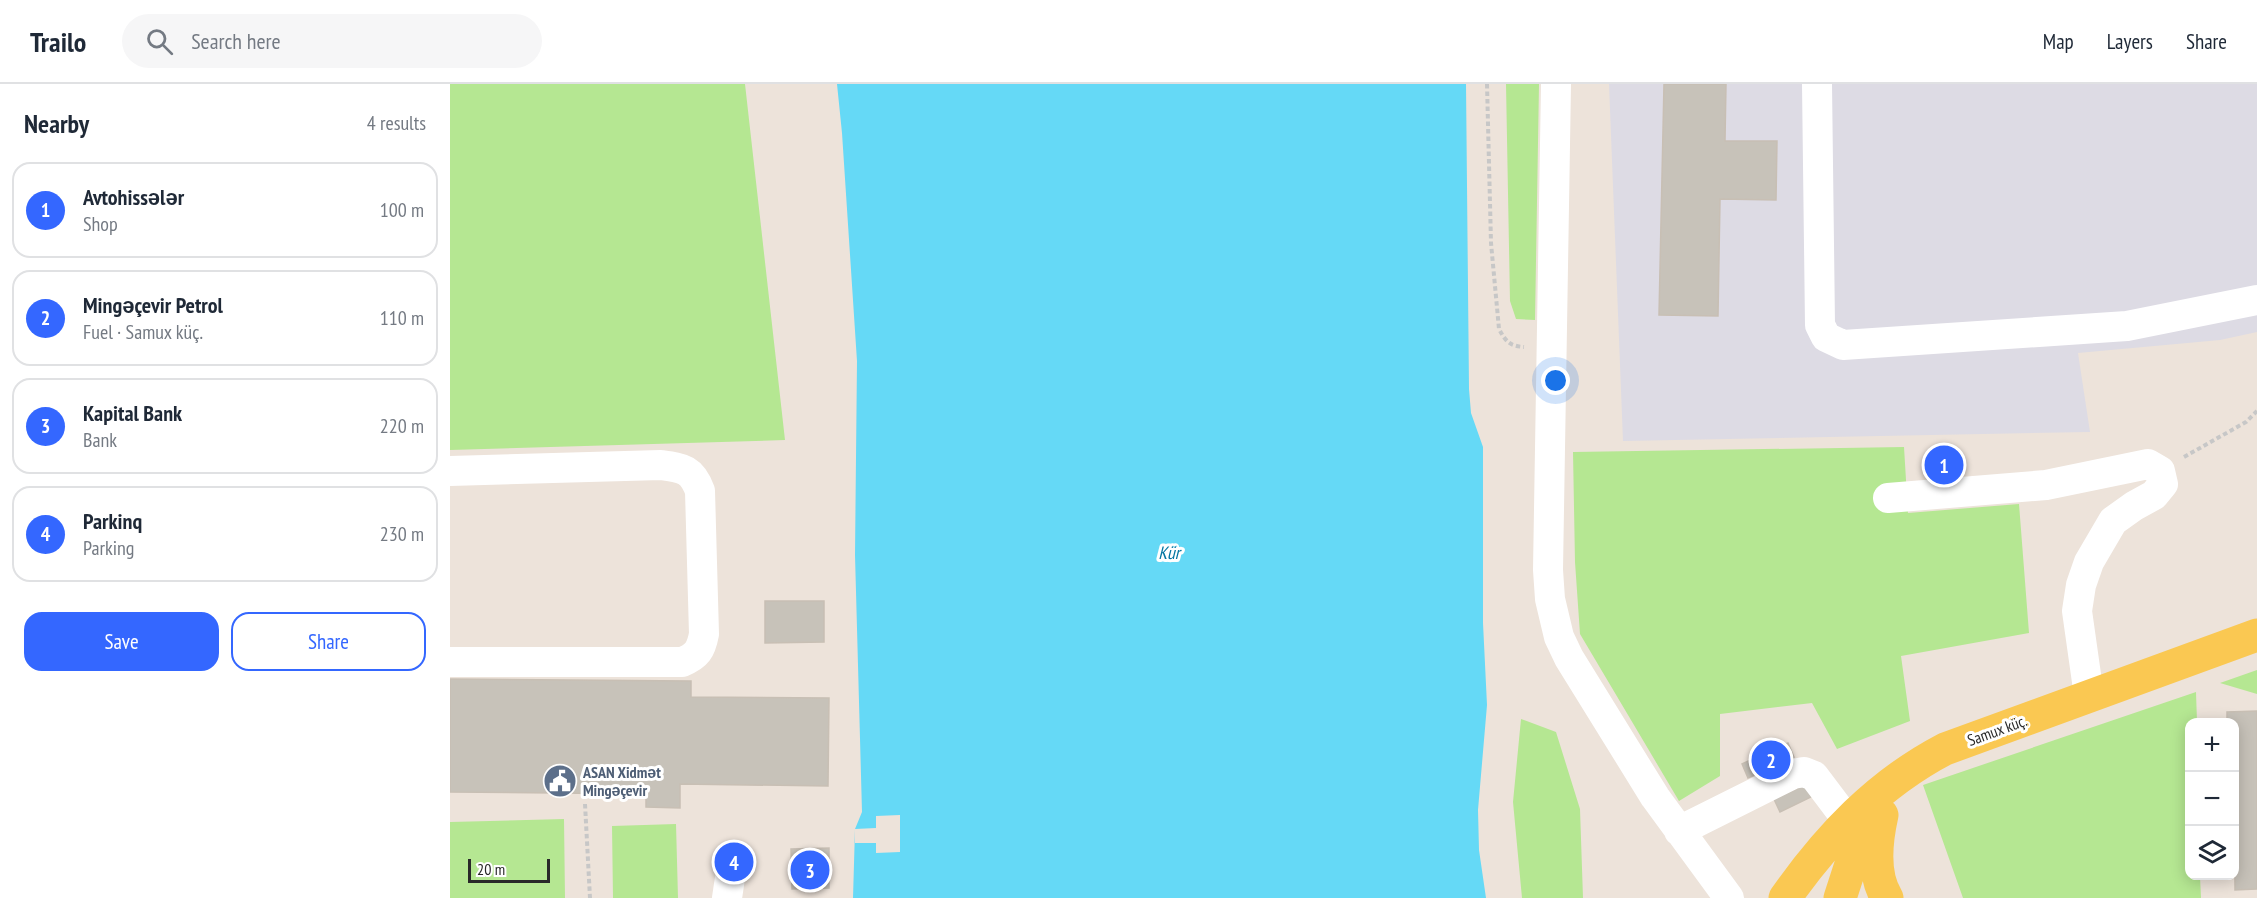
<!DOCTYPE html>
<html lang="en">
<head>
<meta charset="utf-8">
<style>
  body { margin:0; font-family:"PT Sans Narrow",sans-serif; background:#f6f6f7; color:#1f2937 }
  .controls { position:absolute; right:18px; bottom:18px; display:grid; overflow:hidden; border-radius:12px; box-shadow:0 3px 15px #0003 }
  .controls button { width:54px; height:54px; display:grid; place-items:center; padding:0; border:0; border-bottom:2px solid #e0e1e3; background:#fff; color:#1f2937; font:30px sans-serif }
  .scale { position:absolute; left:18px; bottom:15px; width:82px; box-sizing:border-box; padding-left:6px; border:3px solid #292929; border-top:0; font-size:16px; line-height:21px; white-space:nowrap; color:#292929; -webkit-text-stroke:4px #fff; paint-order:stroke }
  .you { position:absolute; left:1106px; top:297px; width:21px; height:21px; margin:-15px; border:4px solid #fff; border-radius:50%; background:#1a73e8; box-shadow:0 0 0 9px #1a73e833 }
  .badge { display:grid; place-items:center; width:39px; height:39px; border-radius:50%; background:#3467ff; color:#fff; font-size:20px; font-weight:700 }
  .pin { position:absolute; translate:-50% -50%; border:3px solid #fff; box-shadow:0 2px 6px #0006 }
  .list { margin:0; padding:0; list-style:none }
  h2 { display:flex; justify-content:space-between; align-items:center; height:78px; margin:0; padding:0 24px; font-size:26px }
  h2 small { font-size:20px; font-weight:400; color:#747a83 }
  .list li { display:grid; grid-template-columns:39px 1fr auto; gap:18px; align-items:center; box-sizing:border-box; height:96px; margin:0 12px 12px; padding:0 12px; border:2px solid #e0e1e3; border-radius:18px }
  .list b { display:block; font-size:22px; white-space:nowrap }
  .list p { margin:0; font-size:20px; white-space:nowrap; color:#747a83 }
  .list em { font-size:20px; font-style:normal; color:#747a83 }
  .actions { display:flex; gap:12px; padding:18px 24px }
  .actions a { flex:1; padding:14px 0; border:2px solid #3467ff; border-radius:18px; text-align:center; font-size:21px; color:#3467ff }
  .actions .main { background:#3467ff; color:#fff }
  .icon { flex:none; width:33px; height:33px; fill:none; stroke:currentColor; stroke-width:2; stroke-linecap:round; stroke-linejoin:round }
  .map { position:relative; flex:none; width:1807px; height:814px; overflow:hidden }
  header { display:flex; align-items:center; gap:36px; box-sizing:border-box; height:84px; padding:0 30px; background:#fff; border-bottom:2px solid #e0e1e3 }
  header strong { font-size:28px }
  nav { display:flex; gap:33px; margin-inline-start:auto; font-size:21px }
  .search { width:420px; height:54px; background:#f6f6f7; display:flex; align-items:center; gap:15px; box-sizing:border-box; padding:0 21px; border-radius:33px; color:#747a83; font-size:22px }
  main { display:flex }
  aside { flex:1; background:#fff }
  .map>svg:first-child { display:block }
</style>
</head>
<body>
<header>
<strong>Trailo</strong>
<div class="search"><svg class="icon" aria-label="search" viewBox="0 0 24 24"><circle cx="10" cy="10" r="6"/><path d="M15 15l6 6"/></svg>Search here</div>
<nav><a>Map</a><a>Layers</a><a>Share</a></nav>
</header>
<main>
<aside>
<h2>Nearby<small>4 results</small></h2>
<ul class="list">
<li><span class="badge">1</span><div><b>Avtohissələr</b><p>Shop</p></div><em>100 m</em></li>
<li><span class="badge">2</span><div><b>Mingəçevir Petrol</b><p>Fuel · Samux küç.</p></div><em>110 m</em></li>
<li><span class="badge">3</span><div><b>Kapital Bank</b><p>Bank</p></div><em>220 m</em></li>
<li><span class="badge">4</span><div><b>Parkinq</b><p>Parking</p></div><em>230 m</em></li>
</ul>
<div class="actions"><a class="main">Save</a><a>Share</a></div>
</aside>
<div class="map">
<svg width="1807" height="814" viewBox="0 0 1807 814">
  <rect width="100%" height="100%" fill="#ede3da"/>
  <path fill="#dddbe4" d="M 1159,0 L 1807,0 L 1807,248 L 1770,256 L 1628,269 L 1640,348 L 1173,357 Z"/>
  <path fill="#b5e792" d="M 0,0 L 295,0 L 335,356 L 0,366 Z
    M 1056,0 L 1089,0 L 1085,236 L 1066,235 L 1060,217 Z
    M 1454,363 L 1458,429 L 1569,420 L 1579,549 L 1451,572 L 1460,637 L 1387,665 L 1362,619 L 1270,630 L 1270,692 L 1229,717 L 1130,550 L 1125,478 L 1123,368 Z
    M 1807,586 L 1807,610 L 1770,599 Z
    M 1746,608 L 1747,638 L 1740,638 L 1740,792 L 1750,792 L 1751,814 L 1513,814 L 1473,701 Z
    M 1071,635 L 1106,648 L 1130,725 L 1133,814 L 1072,814 L 1063,718 Z
    M 114,735 L 115,814 L 0,814 L 0,738 Z
    M 226,740 L 228,814 L 163,814 L 162,742 Z"/>
  <path fill="#65d9f6" d="M 387,0 L 1016,0 L 1019,305 L 1021,329 L 1033,363 L 1033,539 L 1037,621 L 1028,726 L 1029,766 L 1036,814 L 403,814 L 405,745 L 412,728 L 405,471 L 407,277 L 392,49 Z"/>
  <path fill="#ede3da" d="M 450,731 L 450,768 L 426,769 L 426,759 L 405,759 L 405,745 L 426,744 L 426,732 Z"/>
  <path fill="#c7c2b9" stroke="#c8bfb4" stroke-width="1.5" d="M 1214,0 L 1276,0 L 1275,57 L 1327,57 L 1326,116 L 1270,115 L 1268,232 L 1209,231 Z
    M 315,517 L 374,517 L 374,558 L 315,559 Z
    M 0,595 L 241,597 L 241,613 L 379,614 L 378,702 L 230,700 L 230,724 L 196,723 L 196,710 L 0,708 Z
    M 1807,627 L 1807,805 L 1785,806 L 1784,638 L 1777,638 L 1777,628 Z
    M 1338,659 L 1344,673 L 1298,694 L 1292,680 Z
    M 1355,701 L 1361,713 L 1330,728 L 1324,715 Z
    M 379,764 L 379,804 L 342,805 L 341,765 Z"/>
  <g fill="none" stroke-linecap="round" stroke-linejoin="round">
    <path stroke="#c7c7c7" stroke-width="4" stroke-dasharray="4.5 3" stroke-linecap="butt" d="M 1037,0 L 1041,159 L 1049,245 C 1056,258 1060,262 1074,263
      M 1734,373 L 1796,338 L 1807,327
      M 135,720 L 140,814"/>
    <path stroke="#fff" stroke-width="30" d="M 1106,0 L 1098,486 L 1100,515 L 1109,553 L 1119,574 L 1205,713 L 1279,814
      M 1367,0 L 1370,241 L 1376,253 L 1393,261 L 1677,242 L 1807,216
      M 0,387 L 211,381 C 233,384 242,385 250,407 L 254,550 C 251,566 247,572 232,578 L 0,578
      M 1438,414 L 1596,401 L 1698,380 L 1710,387 L 1713,400 L 1704,411 L 1684,422 L 1663,437 L 1639,478 L 1631,501 L 1627,527 L 1639,612
      M 1229,747 L 1343,690 L 1354,688 L 1364,692 L 1410,753
      M 277,814 L 280,794"/>
    <path stroke="#fac852" stroke-width="33" d="M 1432,731 C 1426,758 1422,790 1437,814
      M 1335,814 C 1378,753 1428,700 1495,665 L 1807,551
      M 1390,814 L 1414,740 L 1425,722"/>
  </g>
  <defs>
    <g id="civic-disc" transform="scale(1.725)"><circle r="9.5" fill="#5c6f8a" stroke="#fff"/><path d="M-.6-6.5H3V-4.5H.6V-3L4-1V1h2V6H-6V1h2V-1L-.6-3ZM-1.2 2.5V6h2.4V2.5Z" fill="#fff"/></g>
  </defs>
  <g fill-rule="evenodd">
    <use href="#civic-disc" x="110" y="697"/>
  </g>
  <g text-anchor="middle" dominant-baseline="central" stroke-width="6" stroke-linejoin="round" paint-order="stroke">
    <g font-size="16" fill="#292929" stroke="#fff">
      <text transform="translate(1547 646) rotate(-20)">Samux küç.</text>
    </g>
    <g font-size="16" font-weight="bold" fill="#4e5e75" stroke="#fff" text-anchor="start">
      <text x="133" y="688">ASAN Xidmət<tspan x="133" dy="18">Mingəçevir</tspan></text>
    </g>
    <g font-size="18" font-style="italic" fill="#0476a2" stroke="#fff">
      <text x="719" y="468">Kür</text>
    </g>
  </g>
</svg>
<div class="controls">
<button>+</button>
<button>−</button>
<button><svg class="icon" aria-label="layers" viewBox="0 0 24 24"><path d="M12 4l9 5-9 5-9-5zM3 14l9 5 9-5"/></svg></button>
</div>
<div class="scale">20 m</div>
<div class="you"></div>
<div class="pin badge" style="left:1494px;top:381px">1</div>
<div class="pin badge" style="left:1321px;top:676px">2</div>
<div class="pin badge" style="left:360px;top:786px">3</div>
<div class="pin badge" style="left:284px;top:778px">4</div>
</div>
</main>
</body>
</html>
